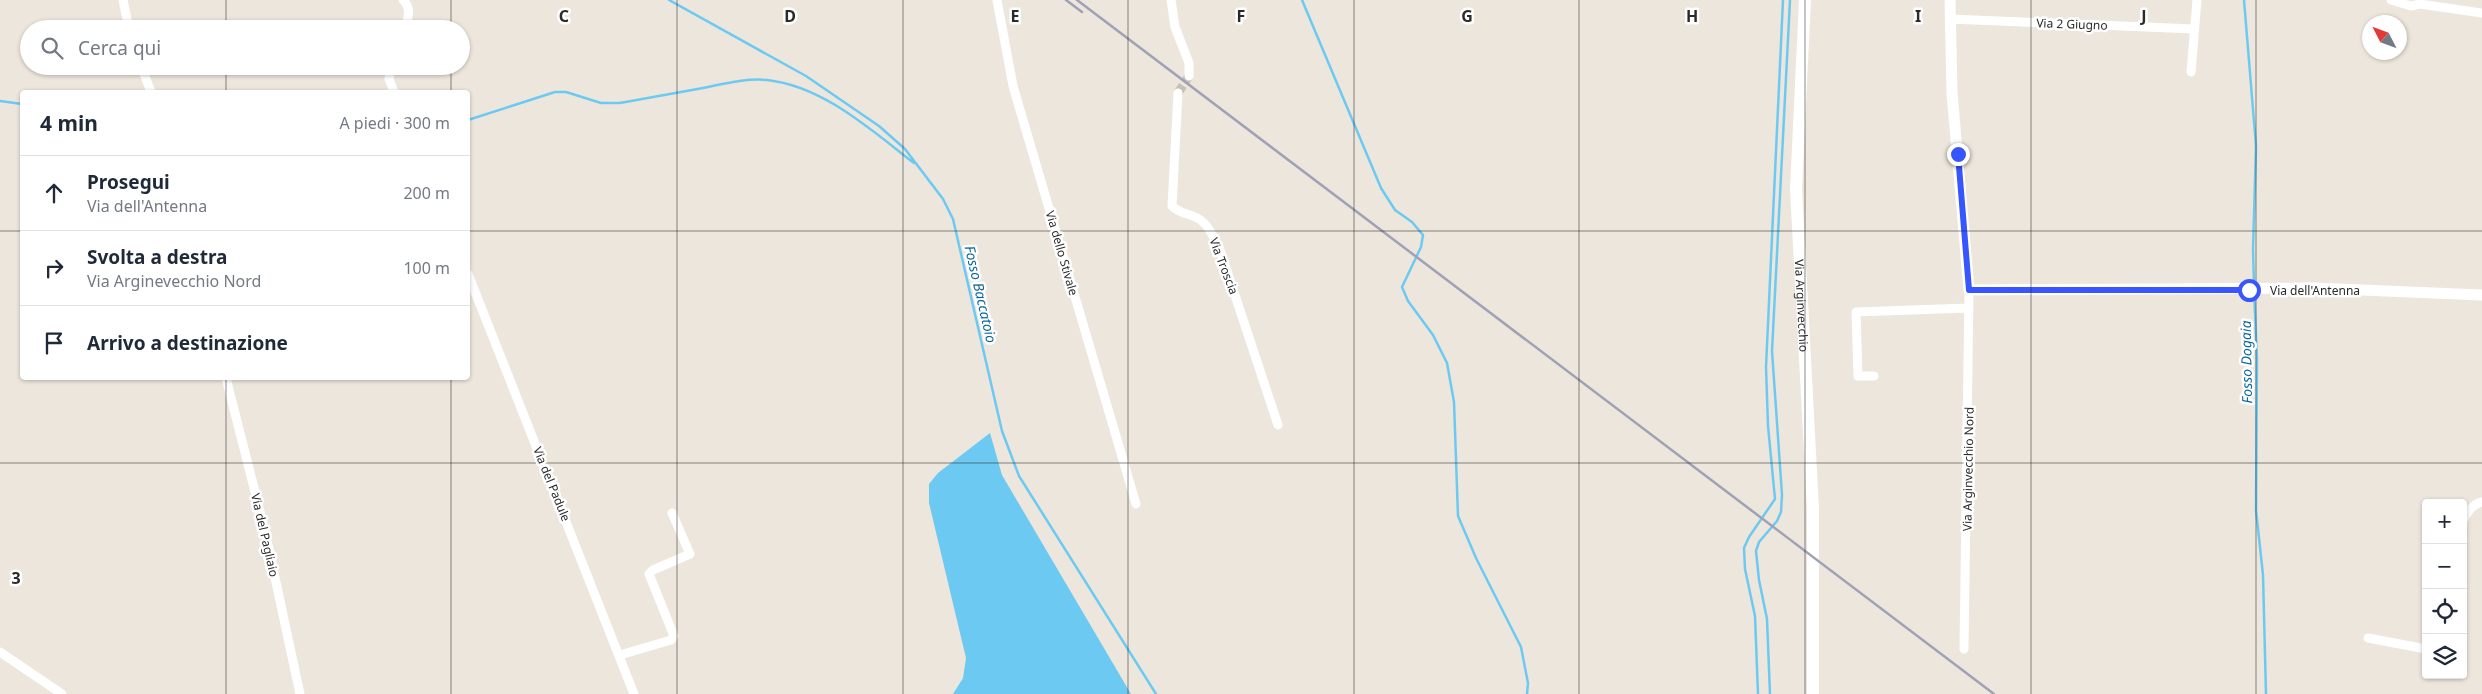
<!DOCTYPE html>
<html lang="it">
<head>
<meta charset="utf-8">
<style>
  body { margin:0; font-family:"Noto Sans",sans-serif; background:#f6f6f7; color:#1f2937 }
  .controls { position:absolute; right:15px; bottom:15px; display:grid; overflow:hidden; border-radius:5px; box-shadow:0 1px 4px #0004 }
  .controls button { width:45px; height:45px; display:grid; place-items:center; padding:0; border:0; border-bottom:1px solid #e0e1e3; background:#fff; color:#1f2937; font:25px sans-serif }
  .compass { position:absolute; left:2362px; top:15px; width:45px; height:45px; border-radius:50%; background:#fff; box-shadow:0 1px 4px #0004; rotate:312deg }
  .stop { position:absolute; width:15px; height:15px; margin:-11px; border:4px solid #3856fe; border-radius:50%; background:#fff }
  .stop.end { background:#3856fe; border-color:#fff; box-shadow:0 1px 5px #0008 }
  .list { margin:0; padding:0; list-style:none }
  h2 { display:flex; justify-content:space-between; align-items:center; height:65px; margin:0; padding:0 20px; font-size:21px }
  h2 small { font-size:16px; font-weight:400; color:#747a83 }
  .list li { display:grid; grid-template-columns:32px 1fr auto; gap:15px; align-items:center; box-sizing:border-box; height:75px; padding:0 20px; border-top:1px solid #e0e1e3 }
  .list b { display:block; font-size:19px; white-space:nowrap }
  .list p { margin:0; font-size:16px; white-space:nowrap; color:#747a83 }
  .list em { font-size:16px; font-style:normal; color:#747a83 }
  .icon { flex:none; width:28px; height:28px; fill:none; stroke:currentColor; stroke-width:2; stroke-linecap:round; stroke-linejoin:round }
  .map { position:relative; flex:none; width:2482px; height:694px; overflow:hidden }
  .search { position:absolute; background:#fff; box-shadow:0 1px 4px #0004; left:20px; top:20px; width:450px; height:55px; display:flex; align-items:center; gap:12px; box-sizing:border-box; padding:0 18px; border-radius:28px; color:#747a83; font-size:19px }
  .panel { position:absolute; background:#fff; box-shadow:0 1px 4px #0004; left:20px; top:90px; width:450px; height:290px; border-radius:5px }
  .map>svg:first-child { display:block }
</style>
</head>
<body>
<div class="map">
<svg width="2482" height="694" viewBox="0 0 2482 694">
  <rect width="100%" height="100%" fill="#ede6dc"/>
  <path fill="#6ccaf2" d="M 990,433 L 1002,475 L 1131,694 L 953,694 L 963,678 L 966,658 L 929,503 L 929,484 L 938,473 Z"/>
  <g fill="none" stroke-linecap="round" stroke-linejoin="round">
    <path stroke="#6ccaf2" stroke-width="2.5" d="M 669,0 L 806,76 L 879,126 L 905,149 L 943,199 L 953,219 L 1002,431 L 1019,476 L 1156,694
      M 1302,0 L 1381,188 L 1395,210 L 1412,222 L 1423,235 L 1421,247 L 1402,287 L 1408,301 L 1433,335 L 1447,363 L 1454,402 L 1458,516 L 1476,558 L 1521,647 L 1528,683 L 1527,694
      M 2244,0 L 2256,146 L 2253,249 L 2254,285
      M 0,101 L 22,104
      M 468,120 L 555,92 L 566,92 L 601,103 L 620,103 C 648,98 675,93 703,88 C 723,84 746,78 767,80 C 823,86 871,130 914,163
      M 2254,291 L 2257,358 L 2256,510 L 2263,575 L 2266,694
      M 1758,694 L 1755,616 L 1745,569 L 1744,548 L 1749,537 L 1775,499 L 1768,426 L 1766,367 L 1783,0
      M 1770,694 L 1767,619 L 1759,580 L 1756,551 L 1759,542 L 1777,521 L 1781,512 L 1782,495 L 1772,351 L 1790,0"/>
    <path stroke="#c6c0b8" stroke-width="9" stroke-dasharray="9 4.5" stroke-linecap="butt" d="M 1178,93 L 1189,76"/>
    <path stroke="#fff" stroke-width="9" d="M 123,0 L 129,29
      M 403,0 C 412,8 408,18 405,29
      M 997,0 L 1013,86 L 1136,504
      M 1171,0 L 1175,27 L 1189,63 L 1189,76
      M 2391,0 L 2411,6 L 2420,4 L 2482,13
      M 1950,19 L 2194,29
      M 141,66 L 151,92
      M 391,66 L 389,79 L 394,92
      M 2191,72 L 2197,0
      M 1178,93 L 1172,206 C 1180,214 1188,213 1197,218 C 1208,223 1213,237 1219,247 L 1278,425
      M 468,274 L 634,694
      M 1874,376 L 1858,376 L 1856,312 L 1969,308
      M 226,378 L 265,531 L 300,694
      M 2463,521 C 2466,513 2473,504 2482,502
      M 2368,638 L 2426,649
      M 1964,649 L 1969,290
      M 0,652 L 62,694
      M 620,655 L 671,640 L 674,636 L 649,574 L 653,570 L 690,554 L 672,513"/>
    <path stroke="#fff" stroke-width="11" d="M 1950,0 L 1952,93 L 1969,290 L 2314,288 L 2482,295"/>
    <path stroke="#fff" stroke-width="12" id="s1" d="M 1805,0 L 1796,189 L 1813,509 L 1813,694"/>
    <path stroke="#9fa1b5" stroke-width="2.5" d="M 1066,0 L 1082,12
      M 1077,0 L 1994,694"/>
  </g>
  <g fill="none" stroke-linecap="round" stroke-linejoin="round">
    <path stroke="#3856fe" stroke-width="6" d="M 1958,154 L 1969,290 L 2249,290"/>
  </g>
  <path fill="none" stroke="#2a2a2a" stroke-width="1" stroke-opacity="0.55" d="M 226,0 L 226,29M 451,0 L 451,29M 677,0 L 677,694M 903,0 L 903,694M 1128,0 L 1128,694M 1354,0 L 1354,694M 1579,0 L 1579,694M 1805,0 L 1805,694M 2031,0 L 2031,694M 2256,0 L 2256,694M 226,66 L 226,92M 451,66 L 451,92M 0,231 L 22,231M 468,231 L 2482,231M 226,378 L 226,694M 451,378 L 451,694M 0,463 L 2482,463"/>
  <g text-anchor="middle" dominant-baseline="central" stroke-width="5" stroke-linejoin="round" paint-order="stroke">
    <g font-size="12" fill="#2a2a2a" stroke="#fff">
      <text transform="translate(2072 24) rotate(2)">Via 2 Giugno</text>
      <text transform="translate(1062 253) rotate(74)">Via dello Stivale</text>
      <text transform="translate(1224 266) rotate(69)">Via Troscia</text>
      <text x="2315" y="290">Via dell'Antenna</text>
      <text stroke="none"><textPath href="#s1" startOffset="306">Via Arginvecchio</textPath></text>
      <text transform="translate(1968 469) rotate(-89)">Via Arginvecchio Nord</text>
      <text transform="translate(552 484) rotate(68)">Via del Padule</text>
      <text transform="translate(265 535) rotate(77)">Via del Pagliaio</text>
    </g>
    <g font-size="14" font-style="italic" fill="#0a679f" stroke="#fff">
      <text transform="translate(981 294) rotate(77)">Fosso Baccatoio</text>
      <text transform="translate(2246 362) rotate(-91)">Fosso Dogaia</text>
    </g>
  </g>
  <g font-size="16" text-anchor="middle" font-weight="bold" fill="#2a2a2a" stroke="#fff" stroke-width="5" stroke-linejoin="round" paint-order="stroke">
    <text x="564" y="22">C</text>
    <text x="790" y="22">D</text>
    <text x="1015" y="22">E</text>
    <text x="1241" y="22">F</text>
    <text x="1467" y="22">G</text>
    <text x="1692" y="22">H</text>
    <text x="1918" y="22">I</text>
    <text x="2144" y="22">J</text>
    <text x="16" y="584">3</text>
  </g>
</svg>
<div class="controls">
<button>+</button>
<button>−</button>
<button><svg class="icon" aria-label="locate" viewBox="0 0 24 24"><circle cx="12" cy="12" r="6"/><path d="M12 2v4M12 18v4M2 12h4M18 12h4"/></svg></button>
<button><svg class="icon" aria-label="layers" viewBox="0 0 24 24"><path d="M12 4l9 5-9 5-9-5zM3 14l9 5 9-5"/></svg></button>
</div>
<svg class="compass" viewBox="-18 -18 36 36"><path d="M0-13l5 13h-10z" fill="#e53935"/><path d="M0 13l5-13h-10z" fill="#747a83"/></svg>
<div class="stop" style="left:2249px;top:290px"></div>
<div class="stop end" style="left:1958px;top:154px"></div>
<div class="search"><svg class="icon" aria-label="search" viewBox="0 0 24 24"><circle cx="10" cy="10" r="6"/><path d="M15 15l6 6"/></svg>Cerca qui</div>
<section class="panel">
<h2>4 min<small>A piedi · 300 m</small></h2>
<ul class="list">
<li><svg class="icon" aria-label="ahead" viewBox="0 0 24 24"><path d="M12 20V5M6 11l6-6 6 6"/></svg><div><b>Prosegui</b><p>Via dell'Antenna</p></div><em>200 m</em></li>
<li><svg class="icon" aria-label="right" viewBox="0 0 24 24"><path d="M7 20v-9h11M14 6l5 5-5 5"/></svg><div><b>Svolta a destra</b><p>Via Arginevecchio Nord</p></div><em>100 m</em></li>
<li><svg class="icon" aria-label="arrive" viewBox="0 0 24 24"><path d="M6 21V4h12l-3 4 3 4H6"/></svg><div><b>Arrivo a destinazione</b></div></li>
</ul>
</section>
</div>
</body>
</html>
